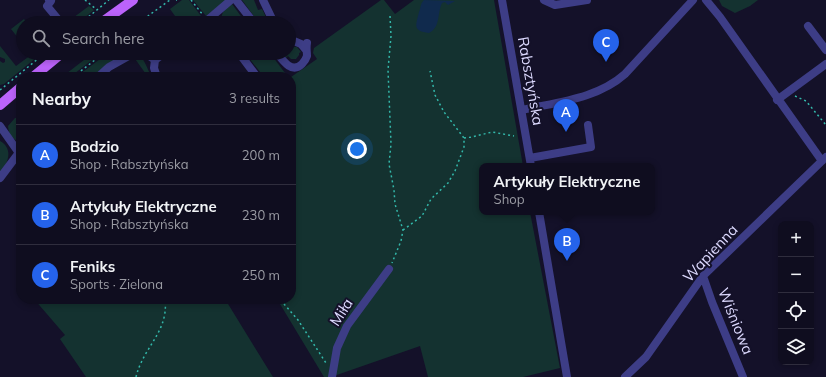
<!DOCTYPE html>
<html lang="en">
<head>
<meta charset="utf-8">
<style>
  body { margin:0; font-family:Mulish,sans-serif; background:#1d1b2c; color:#f1f3f6 }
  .controls { position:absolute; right:12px; bottom:12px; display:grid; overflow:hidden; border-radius:8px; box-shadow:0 2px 6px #0003 }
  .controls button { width:36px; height:36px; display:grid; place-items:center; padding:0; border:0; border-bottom:1px solid #2f2d3d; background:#0f0d1f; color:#f1f3f6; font:20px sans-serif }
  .you { position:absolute; left:357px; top:149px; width:14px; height:14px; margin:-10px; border:3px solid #fff; border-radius:50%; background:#1a73e8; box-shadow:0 0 0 6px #1a73e833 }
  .badge { display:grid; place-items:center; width:26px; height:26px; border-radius:50%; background:#2563eb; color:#fff; font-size:13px; font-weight:700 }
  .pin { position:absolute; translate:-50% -33px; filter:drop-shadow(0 1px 2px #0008) }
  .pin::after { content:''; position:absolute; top:21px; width:14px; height:12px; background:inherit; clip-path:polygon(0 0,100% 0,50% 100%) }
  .popup { position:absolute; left:479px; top:163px; width:176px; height:52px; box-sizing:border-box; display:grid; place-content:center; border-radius:8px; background:#0f0d1f; filter:drop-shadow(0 1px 3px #0005); font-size:13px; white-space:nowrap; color:#9b9ca4 }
  .popup b { font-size:15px; color:#f1f3f6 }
  .popup::after { content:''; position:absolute; left:50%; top:100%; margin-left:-8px; border:8px solid transparent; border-top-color:#0f0d1f }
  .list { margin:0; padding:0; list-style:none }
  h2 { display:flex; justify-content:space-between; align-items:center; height:52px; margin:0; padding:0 16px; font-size:17px }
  h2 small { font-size:13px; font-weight:400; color:#9b9ca4 }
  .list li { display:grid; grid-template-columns:26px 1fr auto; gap:12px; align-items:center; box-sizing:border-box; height:60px; padding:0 16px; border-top:1px solid #2f2d3d }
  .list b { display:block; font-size:15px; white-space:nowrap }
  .list p { margin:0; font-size:13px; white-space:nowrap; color:#9b9ca4 }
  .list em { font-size:13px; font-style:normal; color:#9b9ca4 }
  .icon { flex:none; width:22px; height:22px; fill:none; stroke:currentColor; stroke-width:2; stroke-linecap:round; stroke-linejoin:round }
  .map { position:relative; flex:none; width:826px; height:377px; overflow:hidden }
  .search { position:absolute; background:#0f0d1f; box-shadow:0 2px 6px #0003; left:16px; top:16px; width:280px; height:44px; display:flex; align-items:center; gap:10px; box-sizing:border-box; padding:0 14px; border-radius:22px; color:#9b9ca4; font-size:15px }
  .panel { position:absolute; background:#0f0d1f; box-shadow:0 2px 6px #0003; left:16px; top:72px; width:280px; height:232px; border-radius:16px }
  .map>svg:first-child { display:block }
</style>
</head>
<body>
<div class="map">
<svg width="826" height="377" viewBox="0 0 826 377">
  <rect width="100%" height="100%" fill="#141129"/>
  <path fill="#143230" d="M 182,0 L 189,0 L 201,16 L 192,23 L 180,23 L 170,9 Z
    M 193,0 L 227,0 L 206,16 Z
    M 242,0 L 254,0 L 258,10 L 262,9 L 269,23 L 259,23 Z
    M 381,0 L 384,0 L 395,14 L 414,0 L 494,0 L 523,166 L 482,166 L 482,212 L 530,212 L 560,368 L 523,377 L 428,377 L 420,346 L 331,377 L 324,377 L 277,299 L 291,299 L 291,77 L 317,59 L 313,53 L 314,48 Z
    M 719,0 L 758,0 L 750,6 L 735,13 L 722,6 Z
    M 232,4 L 246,23 L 222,23 C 220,14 224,9 232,4 Z
    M 89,6 L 94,10 L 78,23 L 66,23 Z
    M 24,19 L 27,23 L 23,23 L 23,44 L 11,29 Z
    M 0,46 L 16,66 L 31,55 L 30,53 L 42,53 L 4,84 L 0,85 L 0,61 L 3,63 L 5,62 L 5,59 L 0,57 Z
    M 289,46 L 297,47 L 301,52 L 299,53 L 299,55 L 296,59 L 291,59 L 288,56 L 286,58 L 282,53 L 289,53 Z
    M 93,53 L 101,53 L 70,77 L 62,77 Z
    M 108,53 L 127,53 L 90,77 L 76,77 Z
    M 245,53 L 270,53 L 288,77 L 264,77 Z
    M 137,55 C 145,57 147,70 152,77 L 148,77 L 133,56 Z
    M 15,118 L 17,118 L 21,123 L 21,142 C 12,139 9,136 8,126 Z
    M 0,141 C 14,149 8,163 0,174 Z
    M 34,299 L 225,299 L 273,377 L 86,377 L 60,339 L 65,335 Z"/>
  <path fill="#102a4d" d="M 424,0 L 455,1 L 448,5 L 445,2 L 442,3 C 437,13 441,27 429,33 C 412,31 416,25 419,12 C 421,7 420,4 424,0 Z"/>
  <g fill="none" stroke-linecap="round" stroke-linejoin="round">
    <path stroke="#33b8aa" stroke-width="1.5" stroke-dasharray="2 3" stroke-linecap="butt" d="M 85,0 L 97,10
      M 176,0 L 177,0
      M 191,0 L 203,15
      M 390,16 L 391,36 L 388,70 L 391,144 L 389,164 L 394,190 L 395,204 L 403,230 L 401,241 L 392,263
      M 81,23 L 109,0
      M 146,23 L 151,19 L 148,16 L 170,0
      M 187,57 L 185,56 L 189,53
      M 73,77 L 104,53
      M 0,90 L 45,53
      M 795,96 L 806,101 L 826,125
      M 464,138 L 472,137 L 492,132 L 514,136
      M 403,230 L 422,216 L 431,199 L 448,183 L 455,171 L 464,147 L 464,138 L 444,112 L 435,95 L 430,71
      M 284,304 L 298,320 L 326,363
      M 136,377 C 143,347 169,332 165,299"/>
    <path stroke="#3d3d86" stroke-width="8" d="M 49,0 L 51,1 L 47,6 L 57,18
      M 236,0 L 254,23
      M 263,0 L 274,23
      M 502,0 L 531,166
      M 544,0 L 555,5 L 587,0
      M 706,0 L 720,17 L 822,161
      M 204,23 L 231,0
      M 808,26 L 826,50
      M 289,39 L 301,44 L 306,50
      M 145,53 L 155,60
      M 239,53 L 257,77
      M 277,53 C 283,61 292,74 302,64 C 304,62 306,59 307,56 C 307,52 306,48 307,43
      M 98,77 L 109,67 L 134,53
      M 157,77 L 154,68 L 155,60 L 164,53
      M 777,100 L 826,64
      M 522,110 C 557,102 597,99 625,74 L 693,0
      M 0,126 L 19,153
      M 530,158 L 591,147 L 588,125
      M 0,178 L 21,150
      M 539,212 L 567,377
      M 703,276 L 712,302 L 743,377
      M 332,377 L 337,348 L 347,326 L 389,269
      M 625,377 L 646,357 L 703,276 L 826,157"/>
    <path stroke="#bc63fb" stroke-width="10" d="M 101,23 L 133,0
      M 33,77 L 62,53
      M 0,105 L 21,87"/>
  </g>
  <g text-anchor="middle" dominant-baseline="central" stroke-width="4" stroke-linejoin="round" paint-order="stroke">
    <g font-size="15" fill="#dcd9fe" stroke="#141129">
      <text transform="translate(531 81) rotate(80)">Rabsztyńska</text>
      <text transform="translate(710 253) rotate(-47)">Wapienna</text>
      <text transform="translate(341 312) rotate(-57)">Miła</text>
      <text transform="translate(736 321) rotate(68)">Wiśniowa</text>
    </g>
  </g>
</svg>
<div class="controls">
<button>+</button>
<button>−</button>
<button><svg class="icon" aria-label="locate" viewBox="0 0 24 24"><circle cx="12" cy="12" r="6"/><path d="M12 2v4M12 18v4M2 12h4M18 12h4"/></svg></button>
<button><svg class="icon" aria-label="layers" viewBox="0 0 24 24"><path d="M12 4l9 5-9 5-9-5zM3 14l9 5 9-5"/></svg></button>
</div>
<div class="you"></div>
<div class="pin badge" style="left:566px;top:132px">A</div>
<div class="pin badge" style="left:567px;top:261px">B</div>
<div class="popup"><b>Artykuły Elektryczne</b>Shop</div>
<div class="pin badge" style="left:606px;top:62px">C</div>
<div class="search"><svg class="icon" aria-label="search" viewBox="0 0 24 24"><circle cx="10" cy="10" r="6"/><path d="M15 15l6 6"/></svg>Search here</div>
<section class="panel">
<h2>Nearby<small>3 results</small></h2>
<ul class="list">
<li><span class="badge">A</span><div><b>Bodzio</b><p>Shop · Rabsztyńska</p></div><em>200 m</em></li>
<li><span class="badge">B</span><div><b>Artykuły Elektryczne</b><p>Shop · Rabsztyńska</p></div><em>230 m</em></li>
<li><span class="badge">C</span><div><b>Feniks</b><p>Sports · Zielona</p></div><em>250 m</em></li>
</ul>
</section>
</div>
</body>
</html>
